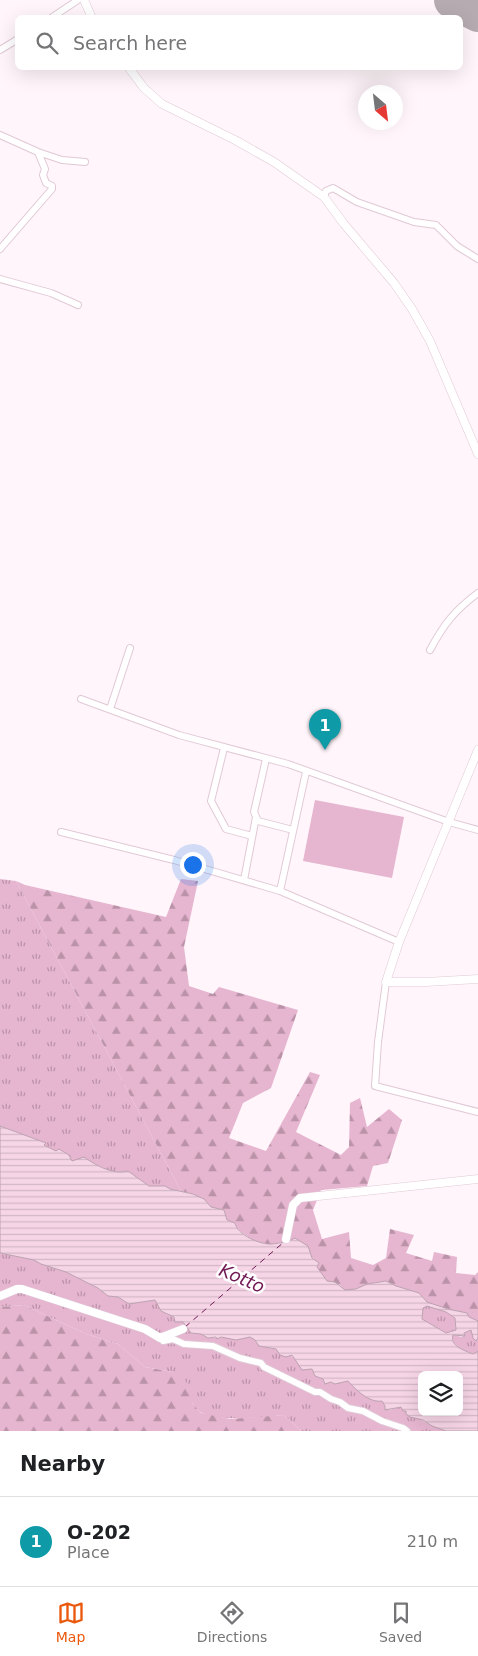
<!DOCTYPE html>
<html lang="en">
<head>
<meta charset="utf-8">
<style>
  body { margin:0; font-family:"DejaVu Sans",sans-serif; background:#f2f2f2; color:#202124 }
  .controls { position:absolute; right:15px; bottom:15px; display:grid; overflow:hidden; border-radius:8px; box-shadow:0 5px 20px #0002 }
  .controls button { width:45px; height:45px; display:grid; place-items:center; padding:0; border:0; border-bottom:1px solid #e0e0e0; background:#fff; color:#202124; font:25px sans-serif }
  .compass { position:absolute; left:358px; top:85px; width:45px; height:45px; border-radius:50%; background:#fff; box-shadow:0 5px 20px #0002; rotate:152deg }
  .you { position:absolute; left:192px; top:864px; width:18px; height:18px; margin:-12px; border:4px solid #fff; border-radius:50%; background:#1a73e8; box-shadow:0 0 0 8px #1a73e833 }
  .badge { display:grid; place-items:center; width:32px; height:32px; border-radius:50%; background:#ea580c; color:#fff; font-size:16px; font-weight:700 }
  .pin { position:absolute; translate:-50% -41px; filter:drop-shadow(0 1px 2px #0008) }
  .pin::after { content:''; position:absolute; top:26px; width:18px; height:15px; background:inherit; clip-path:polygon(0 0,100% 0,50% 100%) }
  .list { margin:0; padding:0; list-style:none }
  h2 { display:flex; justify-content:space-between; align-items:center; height:65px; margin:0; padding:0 20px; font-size:21px }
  h2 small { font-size:16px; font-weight:400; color:#757577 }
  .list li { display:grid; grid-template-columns:32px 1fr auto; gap:15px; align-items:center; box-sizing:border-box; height:90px; padding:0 20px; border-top:1px solid #e0e0e0 }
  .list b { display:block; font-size:19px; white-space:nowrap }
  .list p { margin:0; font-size:16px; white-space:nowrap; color:#757577 }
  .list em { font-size:16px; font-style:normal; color:#757577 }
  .icon { flex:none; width:28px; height:28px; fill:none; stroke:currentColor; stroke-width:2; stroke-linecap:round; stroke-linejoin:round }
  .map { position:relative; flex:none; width:478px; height:1431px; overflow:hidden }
  .search { position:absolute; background:#fff; box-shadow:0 5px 20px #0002; left:15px; right:15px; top:15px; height:55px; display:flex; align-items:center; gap:12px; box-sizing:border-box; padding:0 18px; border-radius:8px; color:#757577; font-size:19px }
  .sheet { height:155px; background:#fff }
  nav { display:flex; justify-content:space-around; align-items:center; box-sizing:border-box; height:70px; border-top:1px solid #e0e0e0; background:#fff; font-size:14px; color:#757577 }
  nav a { display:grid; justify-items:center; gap:2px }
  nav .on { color:#ea580c }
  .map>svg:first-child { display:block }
</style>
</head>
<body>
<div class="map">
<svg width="478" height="1431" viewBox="0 0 478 1431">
  <defs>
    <pattern id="grass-tufts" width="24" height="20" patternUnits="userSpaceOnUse" patternTransform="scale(1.25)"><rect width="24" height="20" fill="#e6b5d0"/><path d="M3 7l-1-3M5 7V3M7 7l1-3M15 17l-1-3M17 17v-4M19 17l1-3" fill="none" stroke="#bb93a9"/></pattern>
    <pattern id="forest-firs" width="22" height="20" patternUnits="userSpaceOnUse" patternTransform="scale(1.25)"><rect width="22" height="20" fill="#e6b5d0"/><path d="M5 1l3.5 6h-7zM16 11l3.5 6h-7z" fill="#bb93a9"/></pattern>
    <pattern id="water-rules" width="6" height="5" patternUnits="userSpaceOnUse" patternTransform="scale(1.25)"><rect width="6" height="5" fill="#f6d5e7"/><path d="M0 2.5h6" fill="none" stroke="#d3b7c6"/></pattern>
  </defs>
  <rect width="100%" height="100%" fill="#fff5fa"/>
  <path fill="url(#grass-tufts)" d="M 0,879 L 16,881 L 181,1191 L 170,1189 L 165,1186 L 149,1186 L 128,1171 C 113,1175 98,1166 84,1158 L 72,1161 L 44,1145 L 46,1143 L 0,1126 Z
    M 0,1253 L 34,1260 L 41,1264 L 66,1272 L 98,1288 L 108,1296 L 118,1297 L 129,1304 L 155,1300 L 161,1311 L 183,1322 L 191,1333 L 201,1334 L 208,1338 L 228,1337 L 236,1340 L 250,1337 L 255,1340 L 259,1346 C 284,1351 287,1349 305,1369 L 312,1369 L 315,1376 L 335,1384 L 348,1381 L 369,1398 L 382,1401 L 389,1410 L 401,1407 C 411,1415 420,1419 430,1425 C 435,1428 441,1428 446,1431 L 301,1431 L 284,1415 C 265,1417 213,1423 199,1411 C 188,1400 181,1385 173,1372 L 145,1367 L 118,1344 L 86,1334 L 24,1305 L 0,1307 Z
    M 427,1306 L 446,1312 L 455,1318 L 456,1331 L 446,1333 L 422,1319 L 423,1308 Z
    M 472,1330 L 477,1335 L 478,1332 L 478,1351 L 473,1354 C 463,1350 451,1347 453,1335 L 462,1337 L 466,1332 Z"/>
  <path fill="url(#forest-firs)" d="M 181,879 L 198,881 L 184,947 L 189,986 L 213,994 L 219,987 L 298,1010 L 271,1088 L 243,1103 L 229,1138 L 266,1151 L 310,1072 L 320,1075 L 296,1132 L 341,1155 L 349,1147 L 350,1103 L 360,1098 L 367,1127 L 389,1109 L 402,1120 L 388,1163 L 373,1166 L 367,1186 L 321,1190 L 313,1210 L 322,1239 L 349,1232 L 351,1258 L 373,1265 L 386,1258 L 390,1229 L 414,1235 L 406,1253 L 432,1261 L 434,1252 L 457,1257 L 456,1273 L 475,1275 L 478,1272 L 478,1321 L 457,1312 L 427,1302 L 419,1293 L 396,1286 L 386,1281 L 367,1284 L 356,1289 L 345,1291 L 340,1285 L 327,1281 L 317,1267 L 319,1263 C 312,1259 312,1255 308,1252 C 303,1248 295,1245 290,1243 C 283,1240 277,1244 270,1244 C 260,1245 237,1233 235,1223 L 227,1220 L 224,1210 L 211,1207 L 204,1199 L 193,1194 L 181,1191 L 16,881 L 25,885 L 166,917 Z
    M 24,1305 L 86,1334 L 118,1344 L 145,1367 L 173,1372 L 184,1379 L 192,1390 L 192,1403 L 201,1413 L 230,1419 L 284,1415 L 301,1431 L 0,1431 L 0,1307 Z"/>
  <path fill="#e6b5d0" d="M 315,800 L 404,817 L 392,878 L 303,861 Z"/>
  <path fill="url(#water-rules)" stroke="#bca2b0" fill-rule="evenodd" d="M 0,1126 L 46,1143 L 44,1145 L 56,1151 L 59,1149 L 69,1155 L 72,1161 L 84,1157 C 97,1166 113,1175 128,1171 L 149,1186 L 165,1186 L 170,1189 L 193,1194 L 204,1199 L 211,1207 L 224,1210 L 227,1220 L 235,1223 C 237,1235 261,1245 272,1244 C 280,1243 288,1242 295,1238 L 308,1246 L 312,1258 L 319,1263 L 317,1267 L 327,1281 L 335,1282 L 345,1290 L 356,1289 L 367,1284 L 386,1281 L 396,1286 L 419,1293 L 427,1302 L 448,1309 L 467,1313 L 469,1317 L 478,1321 L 478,1338 L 476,1341 L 473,1338 L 471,1330 L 464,1333 L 465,1336 L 453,1335 C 450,1346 463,1350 473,1354 L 478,1351 L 478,1431 L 446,1431 L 432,1426 L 423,1420 L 410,1417 L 406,1414 L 406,1411 L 403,1411 L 401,1407 L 385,1410 L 385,1406 L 382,1401 C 369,1403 356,1390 348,1381 L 335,1384 L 331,1382 L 325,1384 L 323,1379 L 315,1376 L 312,1369 L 302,1370 L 292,1355 L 286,1357 L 280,1355 L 276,1349 L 259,1346 L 255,1340 L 250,1337 L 236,1340 L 221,1337 L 217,1339 L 216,1337 L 208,1338 L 201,1334 L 191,1333 L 183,1322 L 175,1322 L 174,1317 L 161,1311 L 155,1300 L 129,1304 L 118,1297 L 108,1296 L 98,1288 L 66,1272 L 41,1264 L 34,1260 L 0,1253 ZM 427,1306 L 446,1312 L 455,1318 L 456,1330 L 446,1333 L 422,1319 L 423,1308 ZM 422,1375 L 459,1375 L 459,1412 L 422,1412 Z"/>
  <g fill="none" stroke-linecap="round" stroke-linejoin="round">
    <path stroke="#711a55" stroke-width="1" stroke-dasharray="6 5" stroke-linecap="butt" d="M 185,1327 L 284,1242"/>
    <path stroke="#b5abb0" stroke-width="38" d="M 453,0 L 478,13"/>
    <g stroke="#e1c9d6" stroke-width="8">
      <path id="minor" d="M 51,18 L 78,0
        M 0,50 L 18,39
        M 0,135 L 38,152 L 62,160 L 85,162
        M 324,197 L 326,191 L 333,188 L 357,202 L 414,222 L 436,225 L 457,246 L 478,259
        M 0,249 L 52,189 L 52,186 L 46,183 L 43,175 L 45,169 L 38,152
        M 0,279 L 51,293 L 78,305
        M 430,650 C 444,624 454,611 478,593
        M 81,699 L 179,735 L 288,764 L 449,822 L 478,830
        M 110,709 L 130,648
        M 224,748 L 211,801 L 226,829 L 252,836
        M 266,759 L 254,812 L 258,821 L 293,830
        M 61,832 L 174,860 L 280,891 L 399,942
        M 244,880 L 256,817
        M 280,891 L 306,772
        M 386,982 L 378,1042 L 375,1086 L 478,1112
        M 162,1338 L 163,1341 L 173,1339 L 184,1344 L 213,1346 L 240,1358 L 261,1363 L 264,1367 L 315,1392 L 320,1392 L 331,1399 L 340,1402 L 348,1408 L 363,1411 L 382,1421 L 403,1428 L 407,1431"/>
    </g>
    <g stroke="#e1c9d6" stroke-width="9">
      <path id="major" d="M 84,0 L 92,18
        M 129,68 L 144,88 L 162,104 L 235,140 L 274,162 L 324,197 L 344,224 L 394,283 L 412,309 L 430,341 L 478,454
        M 478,750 L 399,942 L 386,982 L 426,982 L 478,979
        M 286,1239 L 293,1205 L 300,1198 L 478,1179
        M 0,1296 L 17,1289 L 22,1289 L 145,1329 L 160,1338 L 183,1329"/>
    </g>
    <use href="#minor" stroke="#fff" stroke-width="6"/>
    <use href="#major" stroke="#fff" stroke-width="8"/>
  </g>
  <g text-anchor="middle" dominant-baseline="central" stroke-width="5" stroke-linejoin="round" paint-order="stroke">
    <g font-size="18" font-style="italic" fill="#711a55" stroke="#fff">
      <text transform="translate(242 1278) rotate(23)">Kotto</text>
    </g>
  </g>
</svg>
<div class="controls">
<button><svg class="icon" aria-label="layers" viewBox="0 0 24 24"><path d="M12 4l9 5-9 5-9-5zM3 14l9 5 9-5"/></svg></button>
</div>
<svg class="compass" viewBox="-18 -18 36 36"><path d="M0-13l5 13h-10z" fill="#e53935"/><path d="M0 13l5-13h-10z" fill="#757577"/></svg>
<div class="you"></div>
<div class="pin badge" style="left:325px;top:750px;background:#0f9aa8">1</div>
<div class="search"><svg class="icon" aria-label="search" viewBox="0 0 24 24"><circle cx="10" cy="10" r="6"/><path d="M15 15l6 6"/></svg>Search here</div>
</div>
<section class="sheet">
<h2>Nearby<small></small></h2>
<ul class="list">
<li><span class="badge" style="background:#0f9aa8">1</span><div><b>O-202</b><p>Place</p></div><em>210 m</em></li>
</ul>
</section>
<nav>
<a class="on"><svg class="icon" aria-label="map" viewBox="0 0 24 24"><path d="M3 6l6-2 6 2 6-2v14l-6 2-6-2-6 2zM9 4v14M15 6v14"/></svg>Map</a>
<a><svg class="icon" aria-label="directions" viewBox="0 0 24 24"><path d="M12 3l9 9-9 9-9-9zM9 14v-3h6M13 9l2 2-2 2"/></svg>Directions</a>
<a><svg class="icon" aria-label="saved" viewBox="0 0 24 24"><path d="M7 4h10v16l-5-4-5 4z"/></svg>Saved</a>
</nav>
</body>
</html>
